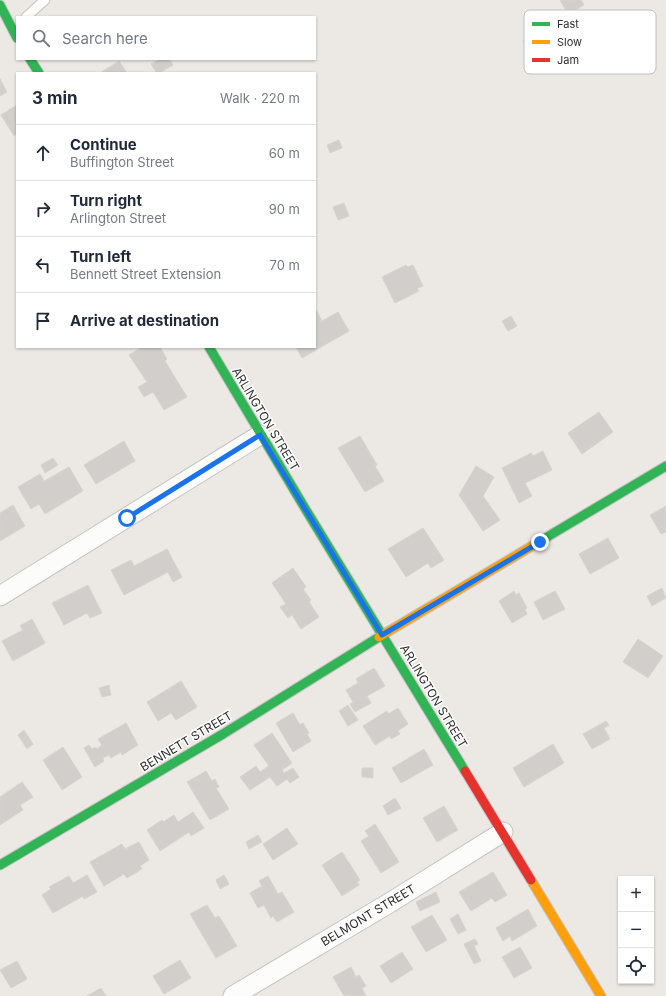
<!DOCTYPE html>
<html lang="en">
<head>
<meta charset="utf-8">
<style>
  body { margin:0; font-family:Inter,sans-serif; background:#f6f6f7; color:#1f2937 }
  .controls { position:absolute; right:12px; bottom:12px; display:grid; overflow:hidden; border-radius:0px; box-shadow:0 1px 3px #0004 }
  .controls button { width:36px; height:36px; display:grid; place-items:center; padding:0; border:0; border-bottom:1px solid #e0e1e3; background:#fff; color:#1f2937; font:20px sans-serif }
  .stop { position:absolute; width:12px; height:12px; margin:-9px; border:3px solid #1a73e8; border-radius:50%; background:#fff }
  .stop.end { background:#1a73e8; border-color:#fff; box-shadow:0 1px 4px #0008 }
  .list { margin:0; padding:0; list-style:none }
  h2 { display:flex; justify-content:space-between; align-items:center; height:52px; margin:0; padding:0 16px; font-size:17px }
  h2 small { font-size:13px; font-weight:400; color:#747a83 }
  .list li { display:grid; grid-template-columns:26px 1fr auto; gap:12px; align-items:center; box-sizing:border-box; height:56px; padding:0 16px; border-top:1px solid #e0e1e3 }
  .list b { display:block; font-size:15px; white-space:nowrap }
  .list p { margin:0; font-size:13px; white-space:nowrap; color:#747a83 }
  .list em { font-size:13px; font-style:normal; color:#747a83 }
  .icon { flex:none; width:22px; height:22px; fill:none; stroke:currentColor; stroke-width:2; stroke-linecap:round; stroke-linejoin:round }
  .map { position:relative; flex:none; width:666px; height:996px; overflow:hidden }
  .search { position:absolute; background:#fff; box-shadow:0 1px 3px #0004; left:16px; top:16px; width:300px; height:44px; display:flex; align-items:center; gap:10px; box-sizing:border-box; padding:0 14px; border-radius:0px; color:#747a83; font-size:15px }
  .panel { position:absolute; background:#fff; box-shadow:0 1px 3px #0004; left:16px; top:72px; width:300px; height:276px; border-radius:0px }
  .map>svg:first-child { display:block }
</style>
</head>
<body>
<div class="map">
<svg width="666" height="996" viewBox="0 0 666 996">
  <rect width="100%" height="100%" fill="#ece8e4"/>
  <path fill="#d1cecb" stroke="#d7d4d0" d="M 560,0 L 581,0 L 584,5 L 568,14 Z
    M 536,32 L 547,47 L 533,57 L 523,41 Z
    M 160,59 L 169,59 L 173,65 L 159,73 L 157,73 L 151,64 Z
    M 119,61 L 127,73 L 100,73 Z
    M 0,79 L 7,92 L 0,96 Z
    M 17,105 L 17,134 L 14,136 L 1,115 Z
    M 339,140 L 342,148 L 330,153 L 327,145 Z
    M 344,203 L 349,216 L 338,220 L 333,207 Z
    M 406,265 L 408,267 L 413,265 L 423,286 L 417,288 L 419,291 L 395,303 L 382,277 Z
    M 315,308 L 322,321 L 338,312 L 349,331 L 302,358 L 296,347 L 315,347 Z
    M 511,316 L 517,326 L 508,331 L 502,321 Z
    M 142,347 L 160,347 L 167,359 L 165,361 L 187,397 L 164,410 L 153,392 L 144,397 L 138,387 L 147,382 L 129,355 Z
    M 599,412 L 613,432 L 582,454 L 568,433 Z
    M 360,436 L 377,465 L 375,466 L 384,481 L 365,492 L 338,448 Z
    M 124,441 L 135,461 L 96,484 L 84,465 Z
    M 543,451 L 552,470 L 525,483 L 532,496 L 519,503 L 502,468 L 531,453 L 533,456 Z
    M 53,458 L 58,465 L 45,473 L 41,465 Z
    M 476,466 L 494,477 L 483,496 L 500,520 L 483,531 L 459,495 Z
    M 69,467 L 83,491 L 45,514 L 39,504 L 31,509 L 18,487 L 40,474 L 44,481 Z
    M 13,505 L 25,526 L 0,541 L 0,513 Z
    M 666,506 L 666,532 L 661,534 L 650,515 Z
    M 423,528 L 444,560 L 431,568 L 428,563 L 406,577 L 388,549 Z
    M 608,538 L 619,558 L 590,574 L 579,554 Z
    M 167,549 L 182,577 L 173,582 L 168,572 L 124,595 L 111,570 L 131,560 L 134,566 Z
    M 293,568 L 306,587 L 303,589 L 311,600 L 309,602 L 319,617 L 301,629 L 292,615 L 288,618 L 280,607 L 286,604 L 272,583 Z
    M 88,585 L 102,613 L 90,618 L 87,613 L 64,625 L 52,603 Z
    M 662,588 L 666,598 L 652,606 L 647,596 Z
    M 514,591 L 516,595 L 519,593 L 527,608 L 525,609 L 527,614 L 512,623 L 499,601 Z
    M 555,591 L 565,609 L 543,620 L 534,602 Z
    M 32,619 L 45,643 L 13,661 L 2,641 L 23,630 L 20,626 Z
    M 638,639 L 663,656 L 648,678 L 623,662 Z
    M 374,668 L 385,686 L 367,696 L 371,703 L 355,712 L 350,704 L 353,702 L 346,690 L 358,683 L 356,679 Z
    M 181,681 L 197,707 L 176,720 L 171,713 L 158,721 L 147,702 Z
    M 109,685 L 111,695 L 102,697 L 99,688 Z
    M 348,705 L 358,720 L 348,726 L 339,711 Z
    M 398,708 L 408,724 L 398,731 L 400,734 L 391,739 L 390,736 L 375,745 L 363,726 L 387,711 L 388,714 Z
    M 293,713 L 300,725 L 303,723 L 309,733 L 307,734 L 311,741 L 293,752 L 276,723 Z
    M 606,721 L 609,725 L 604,728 L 610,739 L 592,749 L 583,734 Z
    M 126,723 L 138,745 L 122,755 L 121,752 L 111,758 L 109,755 L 103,758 L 104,761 L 95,767 L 84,748 L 89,745 L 92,749 L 95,747 L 97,749 L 102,745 L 98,739 Z
    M 24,730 L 33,744 L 27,749 L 18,735 Z
    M 272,733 L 292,763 L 282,770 L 284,773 L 293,768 L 299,777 L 290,783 L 287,779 L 277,786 L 270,777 L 250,790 L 240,777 L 256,766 L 260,772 L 269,766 L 254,745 Z
    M 553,744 L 564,763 L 524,787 L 513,768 Z
    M 63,747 L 82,777 L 62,790 L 43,760 Z
    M 424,749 L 433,765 L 401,783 L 392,768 Z
    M 362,768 L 373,768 L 373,778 L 362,777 Z
    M 206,771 L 212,781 L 215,779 L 219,787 L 216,788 L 229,809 L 210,820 L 187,782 Z
    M 22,782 L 33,797 L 20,805 L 23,810 L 0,825 L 0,797 Z
    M 395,798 L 401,808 L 388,815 L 383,806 Z
    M 444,806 L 458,830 L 437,842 L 423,818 Z
    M 193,812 L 204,828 L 191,836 L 189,832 L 160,851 L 147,830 L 162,820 L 163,822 L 174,815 L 178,822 Z
    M 375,824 L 399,862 L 381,873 L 361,841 L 369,836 L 365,831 Z
    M 287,828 L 298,844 L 273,860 L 263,844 Z
    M 258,835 L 262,842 L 249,849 L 246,842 Z
    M 139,842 L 149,860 L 140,866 L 142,869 L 127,878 L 124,874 L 104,886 L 90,862 L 122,844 L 125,849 Z
    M 342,852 L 360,880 L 357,882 L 359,885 L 342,896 L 322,865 Z
    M 493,872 L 507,895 L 495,902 L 492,898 L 471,911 L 459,892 Z
    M 87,875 L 97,892 L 84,899 L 83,896 L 53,913 L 42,895 L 51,889 L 49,887 L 69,876 L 73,883 Z
    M 224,875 L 229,884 L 220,889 L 216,880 Z
    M 268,876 L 278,894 L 282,892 L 294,912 L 277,922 L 273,916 L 271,918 L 264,905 L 258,908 L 250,893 L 262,886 L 259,881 Z
    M 436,892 L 440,902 L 420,911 L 416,902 Z
    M 207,905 L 215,918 L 219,916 L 237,946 L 216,958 L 190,914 Z
    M 528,909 L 537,926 L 512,941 L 510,936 L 503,941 L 496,928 Z
    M 458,914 L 466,930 L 458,934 L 450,919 Z
    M 432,915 L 447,940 L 426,952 L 411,927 Z
    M 475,939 L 478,944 L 474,946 L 481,961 L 474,964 L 464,944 Z
    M 520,947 L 532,968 L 514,978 L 502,957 Z
    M 402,952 L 413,969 L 391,983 L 380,966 Z
    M 180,960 L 191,978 L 164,994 L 153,976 Z
    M 17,961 L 27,979 L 11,988 L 0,970 Z
    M 351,967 L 356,977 L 359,975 L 366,986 L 362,988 L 366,996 L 351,996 L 350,995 L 344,996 L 333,977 Z
    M 101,988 L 106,996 L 87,996 Z"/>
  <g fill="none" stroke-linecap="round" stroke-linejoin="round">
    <g stroke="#c5c4c5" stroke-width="11">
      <path id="lane" d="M 26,17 L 45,0"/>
    </g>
    <g stroke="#c5c4c5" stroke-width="21">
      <path id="street" d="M 0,596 L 260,435
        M 233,996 L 391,902 L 503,832"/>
    </g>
    <g stroke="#c5c4c5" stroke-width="11">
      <path id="fast" d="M 0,5 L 17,38
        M 30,59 L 39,73
        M 209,347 L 306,510 L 465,771
        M 542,540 L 666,466
        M 0,865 L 223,734 L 379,637"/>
    </g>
    <g stroke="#c5c4c5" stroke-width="11">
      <path id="slow" d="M 379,637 L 542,540
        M 531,880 L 601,996"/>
    </g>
    <g stroke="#c5c4c5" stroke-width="11">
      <path id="jam" d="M 465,771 L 531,880"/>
    </g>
    <use href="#lane" stroke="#fcfcfb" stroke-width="9"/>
    <use href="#street" stroke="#fcfcfb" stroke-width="19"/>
    <use href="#fast" stroke="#30b455" stroke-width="9"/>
    <use href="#slow" stroke="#ff9f0a" stroke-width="9"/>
    <use href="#jam" stroke="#e5322d" stroke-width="9"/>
  </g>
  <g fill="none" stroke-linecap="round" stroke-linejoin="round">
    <path stroke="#1a73e8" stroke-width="5" d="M 127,518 L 260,435 L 382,635 L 540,542"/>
  </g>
  <g text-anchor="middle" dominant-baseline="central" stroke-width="3" stroke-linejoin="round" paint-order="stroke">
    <g font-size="12" fill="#2e2e2e" stroke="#fff">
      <text transform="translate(266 419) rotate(59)">ARLINGTON STREET</text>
      <text transform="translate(434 696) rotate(59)">ARLINGTON STREET</text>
      <text transform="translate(186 741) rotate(-31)">BENNETT STREET</text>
      <text transform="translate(368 915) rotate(-31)">BELMONT STREET</text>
    </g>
  </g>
  <rect x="524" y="10" width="132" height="64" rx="6" fill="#fff" stroke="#c0c0c0" stroke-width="1"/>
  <rect x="532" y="22" width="18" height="4" fill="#30b455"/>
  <rect x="532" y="40" width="18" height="4" fill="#ff9f0a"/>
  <rect x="532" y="58" width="18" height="4" fill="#e5322d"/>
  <g font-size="11" fill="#2e2e2e">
    <text x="557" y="28">Fast</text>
    <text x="557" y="46">Slow</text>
    <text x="557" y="64">Jam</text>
  </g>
</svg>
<div class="controls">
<button>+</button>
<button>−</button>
<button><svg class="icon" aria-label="locate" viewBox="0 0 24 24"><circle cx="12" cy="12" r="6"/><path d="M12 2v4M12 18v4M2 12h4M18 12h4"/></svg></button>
</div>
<div class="stop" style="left:127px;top:518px"></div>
<div class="stop end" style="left:540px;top:542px"></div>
<div class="search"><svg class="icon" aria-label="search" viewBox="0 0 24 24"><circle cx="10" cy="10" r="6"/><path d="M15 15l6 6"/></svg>Search here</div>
<section class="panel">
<h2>3 min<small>Walk · 220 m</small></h2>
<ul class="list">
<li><svg class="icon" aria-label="ahead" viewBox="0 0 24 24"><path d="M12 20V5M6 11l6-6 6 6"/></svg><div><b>Continue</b><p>Buffington Street</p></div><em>60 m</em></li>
<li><svg class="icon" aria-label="right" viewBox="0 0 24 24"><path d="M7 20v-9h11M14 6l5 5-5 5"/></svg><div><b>Turn right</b><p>Arlington Street</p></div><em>90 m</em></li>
<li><svg class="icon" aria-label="left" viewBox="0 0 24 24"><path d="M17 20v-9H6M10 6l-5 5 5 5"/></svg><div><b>Turn left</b><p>Bennett Street Extension</p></div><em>70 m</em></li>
<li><svg class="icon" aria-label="arrive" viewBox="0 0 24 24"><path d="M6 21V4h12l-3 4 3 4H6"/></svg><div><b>Arrive at destination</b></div></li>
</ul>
</section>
</div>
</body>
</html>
